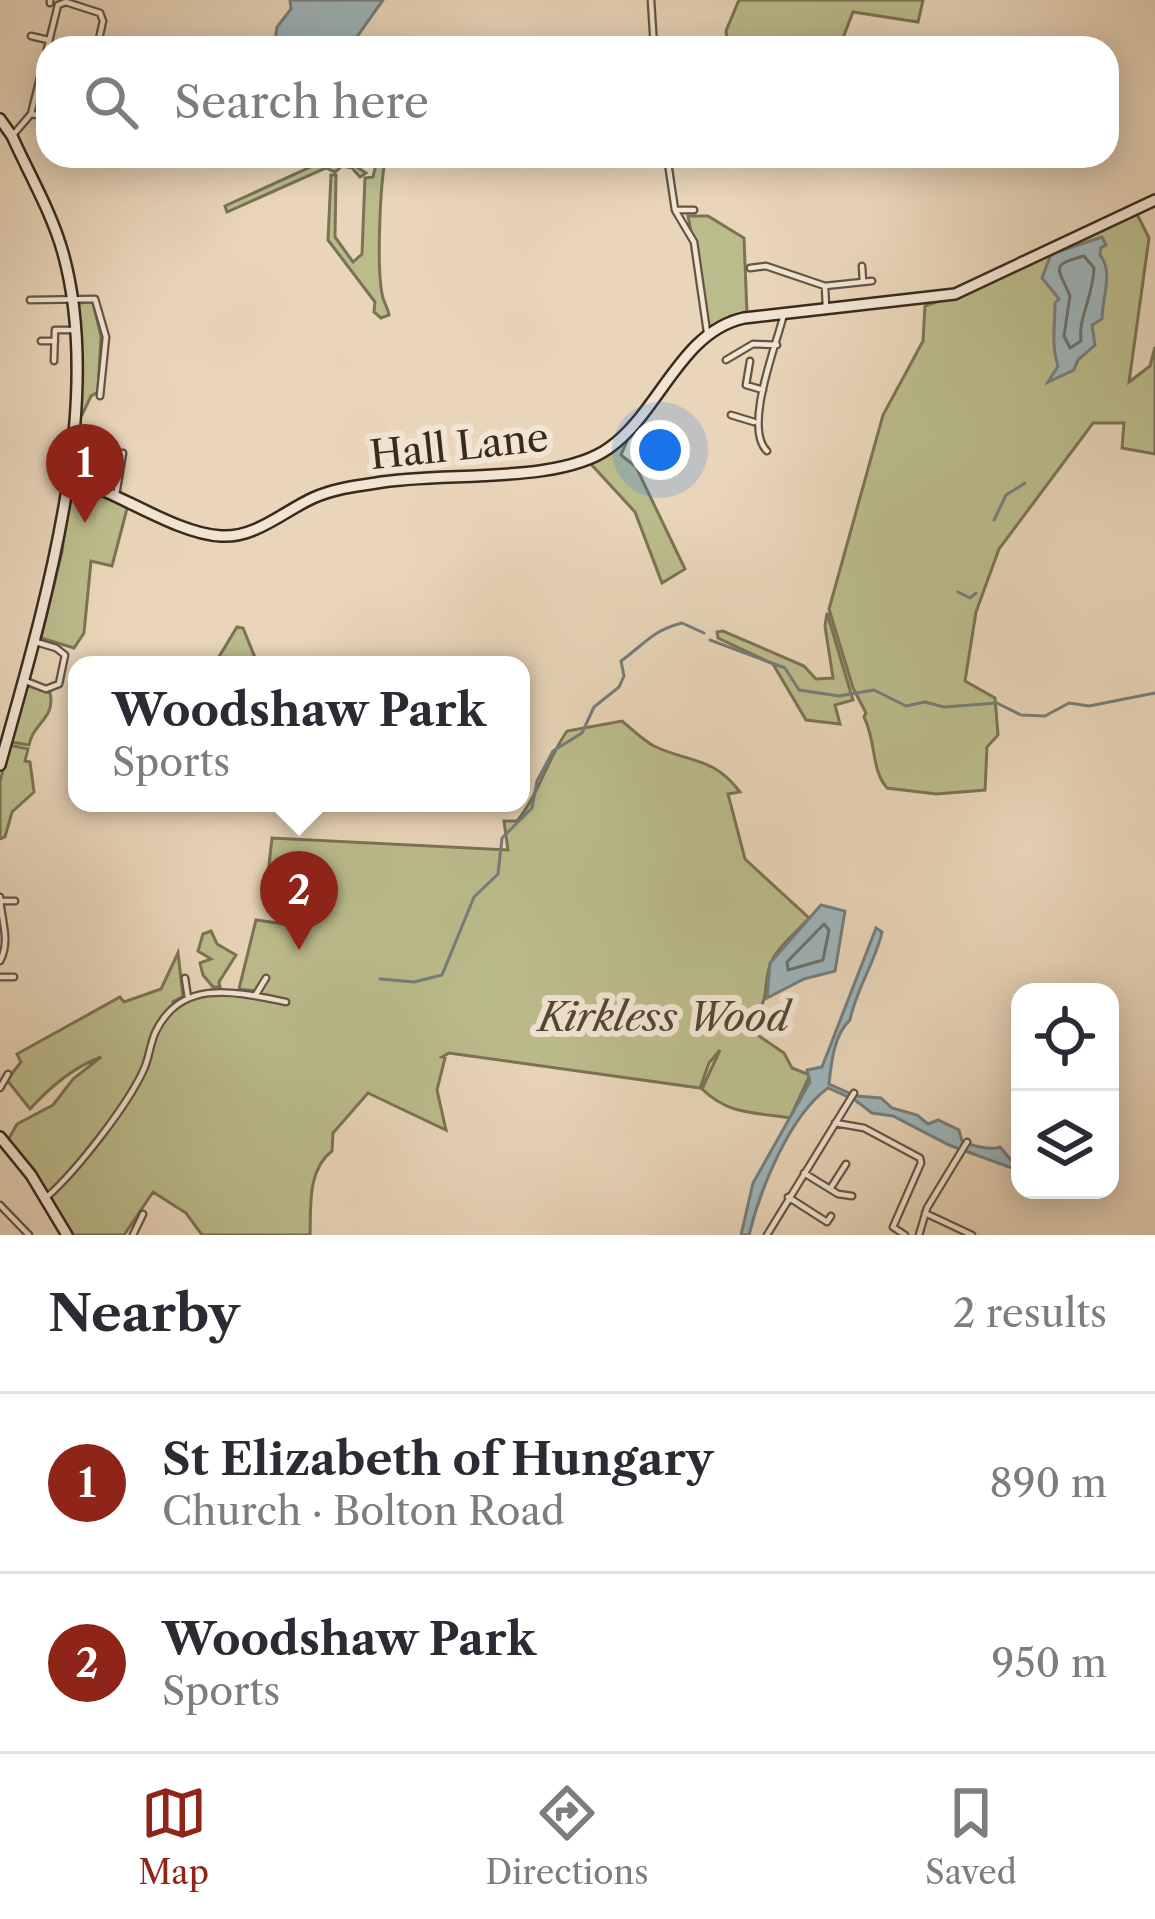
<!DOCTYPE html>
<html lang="en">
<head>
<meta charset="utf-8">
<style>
  body { margin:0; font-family:"Libre Caslon Text",serif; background:#f2f2f3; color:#2b2b33 }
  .controls { position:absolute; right:36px; bottom:36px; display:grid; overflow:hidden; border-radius:24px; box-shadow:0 6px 30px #0003 }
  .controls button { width:108px; height:108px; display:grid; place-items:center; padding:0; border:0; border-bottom:3px solid #e1e1e2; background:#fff; color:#2b2b33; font:60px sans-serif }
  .you { position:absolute; left:660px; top:450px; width:42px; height:42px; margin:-30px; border:9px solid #fff; border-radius:50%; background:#1a73e8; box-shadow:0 0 0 18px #1a73e833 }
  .badge { display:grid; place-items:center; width:78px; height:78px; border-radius:50%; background:#8f2418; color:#fff; font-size:39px; font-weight:700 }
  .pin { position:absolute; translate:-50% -99px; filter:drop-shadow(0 3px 6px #0008) }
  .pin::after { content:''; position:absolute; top:63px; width:42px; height:36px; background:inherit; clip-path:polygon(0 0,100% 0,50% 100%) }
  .popup { position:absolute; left:68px; top:656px; width:462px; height:156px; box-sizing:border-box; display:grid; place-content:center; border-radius:24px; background:#fff; filter:drop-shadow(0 3px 9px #0005); font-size:39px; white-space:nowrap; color:#7c7c81 }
  .popup b { font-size:45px; color:#2b2b33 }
  .popup::after { content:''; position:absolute; left:50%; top:100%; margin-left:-24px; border:24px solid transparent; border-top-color:#fff }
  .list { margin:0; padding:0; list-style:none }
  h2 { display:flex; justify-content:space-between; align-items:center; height:156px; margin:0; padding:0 48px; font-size:51px }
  h2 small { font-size:39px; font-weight:400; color:#7c7c81 }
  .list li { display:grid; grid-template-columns:78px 1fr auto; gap:36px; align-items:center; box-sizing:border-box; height:180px; padding:0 48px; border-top:3px solid #e1e1e2 }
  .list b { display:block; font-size:45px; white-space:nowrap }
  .list p { margin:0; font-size:39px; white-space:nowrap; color:#7c7c81 }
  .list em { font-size:39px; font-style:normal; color:#7c7c81 }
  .icon { flex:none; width:66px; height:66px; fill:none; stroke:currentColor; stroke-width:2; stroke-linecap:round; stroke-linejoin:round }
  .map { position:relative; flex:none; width:1155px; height:1235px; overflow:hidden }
  .search { position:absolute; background:#fff; box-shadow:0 6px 30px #0003; left:36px; right:36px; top:36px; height:132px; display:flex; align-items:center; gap:30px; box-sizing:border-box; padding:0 42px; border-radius:36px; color:#7c7c81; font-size:45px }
  .sheet { height:516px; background:#fff }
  nav { display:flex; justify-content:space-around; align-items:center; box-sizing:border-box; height:168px; border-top:3px solid #e1e1e2; background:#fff; font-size:33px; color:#7c7c81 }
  nav a { display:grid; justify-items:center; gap:6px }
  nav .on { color:#8f2418 }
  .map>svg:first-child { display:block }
</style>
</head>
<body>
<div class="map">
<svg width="1155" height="1235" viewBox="0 0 1155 1235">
  <rect width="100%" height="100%" fill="#e9d5b9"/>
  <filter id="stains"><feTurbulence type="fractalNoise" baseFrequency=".00167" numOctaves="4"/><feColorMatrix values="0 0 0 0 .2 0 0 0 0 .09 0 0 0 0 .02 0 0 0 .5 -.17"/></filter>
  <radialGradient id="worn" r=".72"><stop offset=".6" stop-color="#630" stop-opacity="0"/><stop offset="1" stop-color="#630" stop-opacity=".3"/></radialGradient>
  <path fill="#bbbc8c" stroke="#7a7354" stroke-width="3" d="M 739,0 L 923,0 L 918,22 L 853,12 L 839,48 L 728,48 L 726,31 Z
    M 346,156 L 354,156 L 348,161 L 366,173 L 360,177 L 352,168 L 342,166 L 335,172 L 326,168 L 227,212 L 225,206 L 328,159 Z
    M 378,156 L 386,156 C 380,182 376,273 383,298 C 385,304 388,309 389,315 L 381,318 L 374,312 L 375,302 L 328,240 L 331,175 L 336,175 L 335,237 L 353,262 L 362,254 L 365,178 L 373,177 Z
    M 1137,214 L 1149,238 L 1129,382 L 1150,366 L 1155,347 L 1155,454 L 1122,448 L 1124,423 L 1093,423 L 999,549 L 976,612 L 965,681 L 995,698 L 998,735 L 987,747 L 985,790 L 936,794 L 887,788 C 871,770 876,740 864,717 L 866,713 L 853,688 L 829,609 L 883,415 L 923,341 L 925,306 L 989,283 Z
    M 688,216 L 708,216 L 744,238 L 747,314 L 731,316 L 709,328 Z
    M 89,301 L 93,303 L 101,336 L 98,392 L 91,396 L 82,415 L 76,415 L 73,305 Z
    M 629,436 L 621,455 L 636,467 L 685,569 L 662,583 L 635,512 L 589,462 Z
    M 70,481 L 128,505 L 112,566 L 91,561 L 84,633 L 74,648 L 41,638 L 62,552 Z
    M 827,613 L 853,700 L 835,705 L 840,724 L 806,720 L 773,664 L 718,638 L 717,632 L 723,631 L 804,666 L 816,679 L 833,678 L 825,626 Z
    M 237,627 L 243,628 L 256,660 L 271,665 L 214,665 Z
    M 26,685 L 50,693 C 56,718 33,723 29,745 L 11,742 Z
    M 622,721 C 632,729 643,740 654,746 C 689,763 713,756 740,792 L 728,794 L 745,859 L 809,918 C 798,931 775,949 770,965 C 762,987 772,1003 749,1019 L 757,1023 L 759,1036 L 784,1053 L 792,1068 L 810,1075 L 790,1118 C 756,1112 730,1116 702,1089 L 720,1050 L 709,1063 L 700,1088 L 449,1053 L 442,1057 L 445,1058 L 437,1090 L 446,1130 L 368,1093 L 333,1133 L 332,1151 C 307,1170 311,1207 310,1235 L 202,1235 L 186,1213 L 153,1192 L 124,1235 L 72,1235 L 47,1192 L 8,1140 L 17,1124 L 53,1105 L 73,1079 L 101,1057 C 74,1067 50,1087 30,1109 L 7,1080 L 21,1062 L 17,1054 L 120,997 L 124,1002 L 161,989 L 178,953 L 183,996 L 173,1002 L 174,1005 L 211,990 L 255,995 L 255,991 L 239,989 L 256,920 L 292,925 L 298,892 L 292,877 L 287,878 L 285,884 L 268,874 L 272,838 L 508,850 L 504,821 L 517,821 C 539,794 547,760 567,731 Z
    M 9,745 L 28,749 L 25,761 L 30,762 L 34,792 L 12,812 L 5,837 L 0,839 L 0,782 Z
    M 211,931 L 217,944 L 236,955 L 219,982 L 220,987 L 213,987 L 203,975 L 200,963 L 211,959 L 198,951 L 203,934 Z"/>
  <path fill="#9db5bb" stroke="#757d7b" stroke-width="3" d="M 290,0 L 383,0 L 349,48 L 274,48 L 277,27 L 291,9 Z
    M 1102,237 L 1106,245 L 1101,248 L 1100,255 C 1114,272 1102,299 1102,319 L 1092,325 L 1095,345 L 1078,360 L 1074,370 L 1048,382 L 1058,366 C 1051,345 1055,325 1055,303 L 1059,299 L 1042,278 L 1051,254 Z
    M 821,905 L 845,911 L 835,971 L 804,979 L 767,998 L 770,963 Z
    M 876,928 L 882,932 C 875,963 856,989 850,1020 C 834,1034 831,1064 829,1084 L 856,1096 L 881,1098 L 892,1108 L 917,1115 L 928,1124 L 938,1120 L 959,1130 L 962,1141 C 970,1145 991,1151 1000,1147 L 1011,1160 L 1020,1161 L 1020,1171 L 949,1145 L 893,1116 L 872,1113 L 855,1100 L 828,1088 C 789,1116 760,1190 749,1235 L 741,1235 L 753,1183 L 810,1082 L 807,1070 L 822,1067 Z"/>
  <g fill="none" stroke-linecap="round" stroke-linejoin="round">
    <path stroke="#6b706c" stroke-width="3" d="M 1084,256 L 1094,268 C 1093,298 1078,317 1081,341 L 1070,348 L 1064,336 L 1070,296 C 1060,270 1047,265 1084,256 Z
      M 824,924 L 829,930 L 823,960 L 788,970 L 787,962 Z"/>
    <path stroke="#757d7b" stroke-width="3" d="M 994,520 L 1006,495 L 1025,483
      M 958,592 L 970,598 L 976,593
      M 710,640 L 785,668 L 799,690 L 839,696 L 874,690 L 906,706 L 925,702 L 944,707 L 997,703 L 1021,715 L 1045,716 L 1069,703 L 1089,706 L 1155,693
      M 380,979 L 414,982 L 442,975 L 474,897 L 498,874 L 502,838 L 532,808 L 537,781 L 553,751 L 582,733 L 594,707 L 619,687 L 624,676 L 621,661 C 645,644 651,631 682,623 L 704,633"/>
    <g stroke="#655543" stroke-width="9">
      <path id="street" d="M 50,0 L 50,3
        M 651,0 L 654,48
        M 31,36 L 48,40
        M 89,48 L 92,48
        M 31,114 L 48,117
        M 13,135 L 31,114 L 58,5 L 66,2 L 100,13 L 103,21 L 97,48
        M 667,156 L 675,210 L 694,242 L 707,332
        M 675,210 L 694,210
        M 862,266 L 863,282
        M 750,268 L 766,266 L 825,286 L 872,281
        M 825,286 L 826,307
        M 30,300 L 95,299 L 106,337 L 100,396
        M 41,341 L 55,341
        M 726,360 L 753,344 L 777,345
        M 54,361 L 55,330 L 75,330
        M 750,361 L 746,385 L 763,390
        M 731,415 L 754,422
        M 767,451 C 743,428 776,346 784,314
        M 116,495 L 123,453
        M 23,680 L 46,689 L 59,684 L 65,655 L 56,648 L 36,642
        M 0,897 C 1,920 11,941 0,961
        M 1,901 L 15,901
        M 0,977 L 14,977
        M 185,978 L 188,998
        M 255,996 L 266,978
        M 0,1088 L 8,1074
        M 835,1123 L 864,1128 L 920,1158 L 921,1163 L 893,1227 L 905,1235
        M 804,1173 L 838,1194 L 852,1196
        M 830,1189 L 846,1164
        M 48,1196 C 77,1170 128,1105 144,1069 C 149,1058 150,1045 155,1033 C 181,977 237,992 286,1002
        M 788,1197 L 827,1222 L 831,1216
        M 0,1205 L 29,1235
        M 925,1213 L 972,1235
        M 133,1235 L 143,1214
        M 767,1235 L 854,1093
        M 919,1235 L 927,1208 L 967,1142"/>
    </g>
    <g stroke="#392a1c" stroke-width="14">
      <path id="secondary" d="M 0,119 L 12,136 C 29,174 52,213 63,253 C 106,408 42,614 0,765
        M 68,477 C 115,490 176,534 221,536 C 256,538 284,511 313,498 C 333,489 355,486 376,483 C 441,471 558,485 609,448 C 660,412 680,332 744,318 L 955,294 L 1155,200
        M 0,1137 L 31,1175 L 67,1235"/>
    </g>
    <use href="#street" stroke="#f1e4d2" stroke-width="4.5"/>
    <use href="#secondary" stroke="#f1e4d2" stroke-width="9"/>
  </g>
  <g text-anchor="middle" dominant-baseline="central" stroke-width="12" stroke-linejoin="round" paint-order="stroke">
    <g font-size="39" fill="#392a1c" stroke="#f1e4d2">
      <text transform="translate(459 446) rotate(-6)">Hall Lane</text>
    </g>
    <g font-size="39" font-style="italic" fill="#534732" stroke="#f1e4d2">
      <text x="664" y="1017">Kirkless Wood</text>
    </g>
  </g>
  <rect width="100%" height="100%" filter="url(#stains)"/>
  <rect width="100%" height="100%" fill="url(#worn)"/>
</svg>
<div class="controls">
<button><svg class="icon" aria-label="locate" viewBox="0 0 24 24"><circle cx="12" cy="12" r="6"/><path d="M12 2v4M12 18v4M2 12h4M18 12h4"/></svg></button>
<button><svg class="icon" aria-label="layers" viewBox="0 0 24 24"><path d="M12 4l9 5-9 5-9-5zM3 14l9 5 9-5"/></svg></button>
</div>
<div class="you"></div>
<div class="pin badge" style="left:85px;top:523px">1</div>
<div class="pin badge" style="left:299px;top:950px">2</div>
<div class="popup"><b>Woodshaw Park</b>Sports</div>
<div class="search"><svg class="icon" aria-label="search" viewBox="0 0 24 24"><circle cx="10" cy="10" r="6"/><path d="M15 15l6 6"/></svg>Search here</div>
</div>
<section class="sheet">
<h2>Nearby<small>2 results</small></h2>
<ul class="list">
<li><span class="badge">1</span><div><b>St Elizabeth of Hungary</b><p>Church · Bolton Road</p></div><em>890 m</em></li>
<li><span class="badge">2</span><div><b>Woodshaw Park</b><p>Sports</p></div><em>950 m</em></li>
</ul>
</section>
<nav>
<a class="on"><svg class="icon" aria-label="map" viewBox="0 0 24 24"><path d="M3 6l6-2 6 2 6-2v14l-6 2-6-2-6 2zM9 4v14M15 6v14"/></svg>Map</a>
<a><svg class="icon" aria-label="directions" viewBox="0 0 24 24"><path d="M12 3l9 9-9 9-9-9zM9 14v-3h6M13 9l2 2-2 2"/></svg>Directions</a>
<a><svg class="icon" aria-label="saved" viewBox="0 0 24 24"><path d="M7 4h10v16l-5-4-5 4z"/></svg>Saved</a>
</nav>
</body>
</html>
